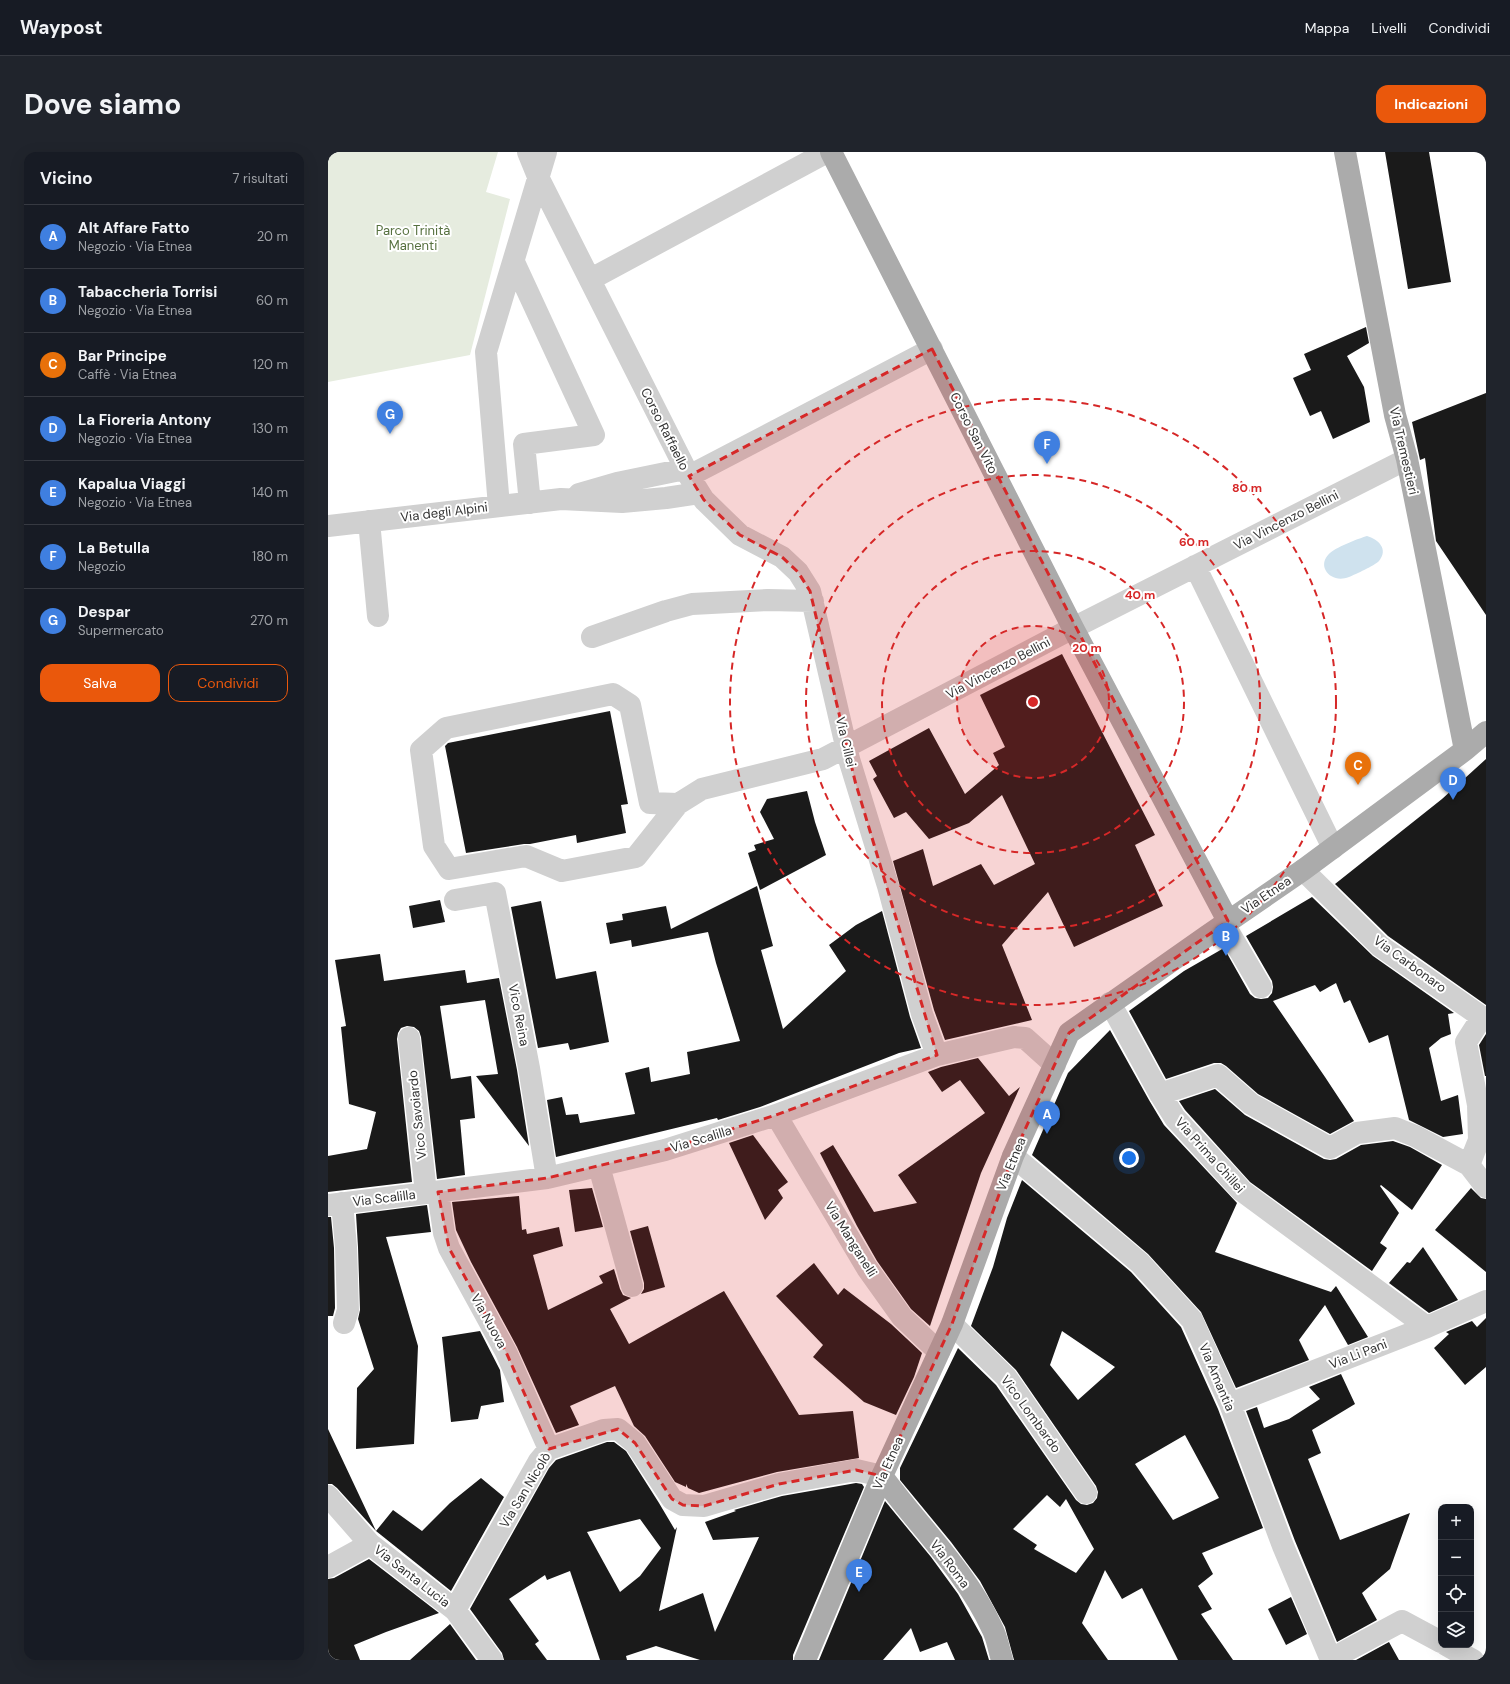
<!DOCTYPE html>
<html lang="it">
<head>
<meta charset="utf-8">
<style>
  body { margin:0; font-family:"DM Sans",sans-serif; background:#20242c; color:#f1f3f6 }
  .controls { position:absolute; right:12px; bottom:12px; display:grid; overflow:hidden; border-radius:8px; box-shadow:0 4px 16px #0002 }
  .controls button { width:36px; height:36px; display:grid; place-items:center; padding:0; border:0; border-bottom:1px solid #363941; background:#171b24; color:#f1f3f6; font:20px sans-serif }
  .you { position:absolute; left:801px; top:1006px; width:14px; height:14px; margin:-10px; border:3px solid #fff; border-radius:50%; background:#1a73e8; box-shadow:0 0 0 6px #1a73e833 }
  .badge { display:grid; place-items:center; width:26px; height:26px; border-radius:50%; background:#ea580c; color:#fff; font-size:13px; font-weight:700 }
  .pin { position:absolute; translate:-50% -33px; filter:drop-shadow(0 1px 2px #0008) }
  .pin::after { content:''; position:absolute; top:21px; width:14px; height:12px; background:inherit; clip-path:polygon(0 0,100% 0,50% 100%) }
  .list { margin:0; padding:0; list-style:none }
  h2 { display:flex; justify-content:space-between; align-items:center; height:52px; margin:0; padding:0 16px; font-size:17px }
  h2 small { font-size:13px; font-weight:400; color:#9ea1a6 }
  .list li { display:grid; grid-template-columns:26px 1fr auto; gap:12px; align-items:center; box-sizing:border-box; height:64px; padding:0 16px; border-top:1px solid #363941 }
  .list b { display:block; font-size:15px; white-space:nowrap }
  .list p { margin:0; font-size:13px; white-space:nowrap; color:#9ea1a6 }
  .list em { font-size:13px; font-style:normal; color:#9ea1a6 }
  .actions { display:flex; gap:8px; padding:12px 16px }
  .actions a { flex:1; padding:9px 0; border:1px solid #ea580c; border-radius:12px; text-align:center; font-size:14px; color:#ea580c }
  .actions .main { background:#ea580c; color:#fff }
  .icon { flex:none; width:22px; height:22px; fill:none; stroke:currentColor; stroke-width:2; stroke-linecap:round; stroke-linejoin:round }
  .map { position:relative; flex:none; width:1158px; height:1508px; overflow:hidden; border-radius:12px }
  header { display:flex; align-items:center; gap:24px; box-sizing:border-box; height:56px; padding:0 20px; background:#171b24; border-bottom:1px solid #363941 }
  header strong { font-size:19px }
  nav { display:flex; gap:22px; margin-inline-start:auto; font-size:14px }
  .intro { display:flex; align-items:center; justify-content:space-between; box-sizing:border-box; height:96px; padding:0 24px }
  h1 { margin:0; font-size:28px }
  .button { padding:10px 18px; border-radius:12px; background:#ea580c; color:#fff; font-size:14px; font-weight:700 }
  main { display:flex; gap:24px; padding:0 24px }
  aside { flex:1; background:#171b24; border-radius:12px; box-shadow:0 4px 16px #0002 }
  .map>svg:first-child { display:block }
</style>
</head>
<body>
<header>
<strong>Waypost</strong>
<nav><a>Mappa</a><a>Livelli</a><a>Condividi</a></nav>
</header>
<div class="intro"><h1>Dove siamo</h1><a class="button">Indicazioni</a></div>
<main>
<aside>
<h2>Vicino<small>7 risultati</small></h2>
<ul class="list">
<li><span class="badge" style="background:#3f7fe0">A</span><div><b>Alt Affare Fatto</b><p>Negozio · Via Etnea</p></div><em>20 m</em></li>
<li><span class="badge" style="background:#3f7fe0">B</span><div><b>Tabaccheria Torrisi</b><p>Negozio · Via Etnea</p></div><em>60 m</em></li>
<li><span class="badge" style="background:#e8710a">C</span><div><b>Bar Principe</b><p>Caffè · Via Etnea</p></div><em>120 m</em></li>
<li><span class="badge" style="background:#3f7fe0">D</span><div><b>La Fioreria Antony</b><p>Negozio · Via Etnea</p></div><em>130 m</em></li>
<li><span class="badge" style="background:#3f7fe0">E</span><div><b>Kapalua Viaggi</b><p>Negozio · Via Etnea</p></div><em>140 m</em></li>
<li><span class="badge" style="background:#3f7fe0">F</span><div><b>La Betulla</b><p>Negozio</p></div><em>180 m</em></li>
<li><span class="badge" style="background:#3f7fe0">G</span><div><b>Despar</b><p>Supermercato</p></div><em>270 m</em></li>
</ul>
<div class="actions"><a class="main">Salva</a><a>Condividi</a></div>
</aside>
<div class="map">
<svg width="1158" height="1508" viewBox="0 0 1158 1508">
  <rect width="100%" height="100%" fill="#fff"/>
  <path fill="#e6ecdf" d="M 0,0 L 170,0 L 158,40 L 182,47 L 142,203 L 0,230 Z"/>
  <path fill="#cfe2ee" d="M 1039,384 C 1050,387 1061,397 1051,409 C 1046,414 1028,422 1021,425 C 1003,432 989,415 1000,403 C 1007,395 1030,387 1039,384 Z"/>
  <path fill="#1a1a1a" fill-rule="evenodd" d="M 1057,0 L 1101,0 L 1123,130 L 1080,137 Z
    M 1038,175 L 1041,191 L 1019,204 L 1036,235 L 1042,270 L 1005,287 L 993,259 L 982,264 L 965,226 L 983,218 L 976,202 Z
    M 1158,241 L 1158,463 L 1108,389 L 1097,306 L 1092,308 L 1084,270 Z
    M 734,502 L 827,683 L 807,693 L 835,754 L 746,795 L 720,740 L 674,793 L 704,868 L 617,888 L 606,858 L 565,709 L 595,697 L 605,734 L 653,712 L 666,733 L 707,712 L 674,643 L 641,671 L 601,687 L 578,660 L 566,666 L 545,627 L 549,624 L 541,609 L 601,576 L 637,642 L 671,613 L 665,601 L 677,595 L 652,543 Z
    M 282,559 L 300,652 L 293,653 L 298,681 L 249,691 L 248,683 L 202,692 L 196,692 L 138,701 L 117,594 L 120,591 Z
    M 1158,607 L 1158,853 L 1060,784 L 1007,732 L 1114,647 Z
    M 479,639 L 487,670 L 498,703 L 432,738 L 420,701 L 428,698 L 426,693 L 446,687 L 432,660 L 439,647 Z
    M 429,734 L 445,794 L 433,798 L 455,877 L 518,819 L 501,793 L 528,773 L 554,759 L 582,865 L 593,896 L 571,901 L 432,955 L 390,968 L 389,966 L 228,1005 L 219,948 L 234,945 L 238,963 L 250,962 L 252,971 L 307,962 L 297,921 L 321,915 L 323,930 L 362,922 L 359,900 L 412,889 L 388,811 L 380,780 L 304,795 L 303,788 L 282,792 L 278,771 L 295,768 L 294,762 L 338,754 L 343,777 Z
    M 984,745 L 1045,804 L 1126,861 L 1120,862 L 1123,882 L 1113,886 L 1101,896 L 1113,949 L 1130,943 L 1135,982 L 1115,985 L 1081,968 L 1060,883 L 1041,891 L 1022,848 L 1016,851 L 1008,831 L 992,840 L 987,833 L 945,849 L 997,925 L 1026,969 L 1002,982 L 930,942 L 898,914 L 893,911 L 886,911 L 838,927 L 801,859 L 856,819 L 896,796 L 922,842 L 927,846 L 933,847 L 940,846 L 944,841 L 945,835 L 944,829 L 918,784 Z
    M 112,748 L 117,770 L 85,776 L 81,754 Z
    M 213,749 L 228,827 L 268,819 L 281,890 L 242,898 L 240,891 L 210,896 L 183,755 Z
    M 52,802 L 56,829 L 137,818 L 139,831 L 171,826 L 189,918 L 201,994 L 148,924 L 170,922 L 157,848 L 112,854 L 123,927 L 143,924 L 147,966 L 132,968 L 137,1023 L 109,1027 L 93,885 L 91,879 L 86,875 L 79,874 L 73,876 L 70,881 L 69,887 L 84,1030 L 0,1040 L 0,1004 L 39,997 L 48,960 L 21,952 L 13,875 L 18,874 L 7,808 Z
    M 782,878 L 821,948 L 836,973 L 909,1051 L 887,1100 L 1003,1140 L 1008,1134 L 1040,1185 L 1020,1193 L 997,1153 L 971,1188 L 981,1208 L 908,1236 L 873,1160 L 820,1102 L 704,1003 L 740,921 Z
    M 1158,882 L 1158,924 L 1157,924 L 1151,893 Z
    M 650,906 L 681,944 L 692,935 L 653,1021 L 602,1174 L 583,1157 L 549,1109 L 529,1074 L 492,1001 L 505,993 L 546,1060 L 589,1051 L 570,1023 L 657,961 L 632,928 L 614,940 L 600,920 L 613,915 Z
    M 887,937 L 917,963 L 996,1007 L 1002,1008 L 1008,1007 L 1033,993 L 1065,989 L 1082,995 L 1114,1013 L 1084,1058 L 1053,1033 L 1052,1034 L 1071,1061 L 1052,1091 L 1059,1096 L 1044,1119 L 922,1030 L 857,958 L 851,949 Z
    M 425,983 L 460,1030 L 450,1038 L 455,1046 L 437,1068 L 401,991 Z
    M 694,1028 L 803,1120 L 853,1175 L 890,1257 L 935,1376 L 874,1401 L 885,1422 L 870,1434 L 884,1457 L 873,1462 L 905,1508 L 850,1508 L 814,1436 L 794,1447 L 777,1418 L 754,1471 L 780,1508 L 686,1508 L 677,1475 L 652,1429 L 623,1390 L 572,1328 L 572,1316 L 630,1196 L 668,1233 L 748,1348 L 753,1352 L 759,1353 L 765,1351 L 769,1346 L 770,1340 L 768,1334 L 688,1218 L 643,1174 L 665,1115 L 679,1066 ZM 734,1179 L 787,1215 L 750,1248 L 722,1213 ZM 857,1283 L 891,1346 L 845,1368 L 807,1312 ZM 719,1343 L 732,1355 L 738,1347 L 766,1397 L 748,1421 L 706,1397 L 709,1393 L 685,1377 Z
    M 264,1036 L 275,1075 L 247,1080 L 241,1038 Z
    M 1143,1036 L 1153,1046 L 1158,1047 L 1158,1120 L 1107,1078 Z
    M 191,1044 L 194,1078 L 198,1077 L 199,1082 L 231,1075 L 235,1094 L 205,1103 L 220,1158 L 275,1131 L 271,1124 L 286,1117 L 292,1137 L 295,1143 L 303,1146 L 282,1157 L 301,1192 L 396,1139 L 471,1263 L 525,1259 L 531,1306 L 449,1320 L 371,1341 L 360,1336 L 358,1332 L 358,1335 L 347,1330 L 317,1284 L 306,1274 L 287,1234 L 242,1254 L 251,1273 L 228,1281 L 189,1195 L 143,1110 L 128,1078 L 124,1050 Z
    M 99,1053 L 103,1080 L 58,1085 L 90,1194 L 86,1292 L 28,1297 L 29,1236 L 46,1217 L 30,1167 L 32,1158 L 30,1095 L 28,1062 Z
    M 0,1065 L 3,1065 L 6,1096 L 7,1156 L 5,1164 L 0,1164 Z
    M 320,1074 L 337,1135 L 313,1142 L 316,1137 L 316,1131 L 302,1079 Z
    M 1095,1095 L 1130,1148 L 1101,1161 L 1061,1131 L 1079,1110 L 1082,1111 Z
    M 486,1111 L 510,1143 L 516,1136 L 563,1172 L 594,1201 L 586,1225 L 568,1263 L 536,1250 L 485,1205 L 495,1193 L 448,1144 Z
    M 1158,1166 L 1158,1215 L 1137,1233 L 1106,1196 L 1121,1182 L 1118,1180 L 1144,1169 L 1149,1175 Z
    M 152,1179 L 172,1218 L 176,1250 L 153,1254 L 150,1267 L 123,1270 L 114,1185 Z
    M 1013,1222 L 1027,1252 L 984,1278 L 993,1301 L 980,1307 L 1012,1388 L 1082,1361 L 1062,1417 L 1034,1441 L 1049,1468 L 1009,1490 L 967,1389 L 918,1259 L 929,1255 L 936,1276 L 961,1267 L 992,1247 L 981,1235 Z
    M 0,1277 L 48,1379 L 9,1336 L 4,1332 L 0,1332 Z
    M 279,1290 L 286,1290 L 298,1299 L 331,1351 L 347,1378 L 349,1375 L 331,1459 L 375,1441 L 387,1480 L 431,1385 L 385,1388 L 377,1370 L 408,1359 L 406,1358 L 454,1344 L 528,1331 L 534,1332 L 536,1335 L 465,1503 L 465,1508 L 372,1508 L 328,1494 L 298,1504 L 299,1508 L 272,1508 L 242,1419 L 219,1428 L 217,1423 L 181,1447 L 211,1489 L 207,1492 L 219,1508 L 176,1508 L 174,1501 L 142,1457 L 221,1316 L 228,1308 ZM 312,1367 L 333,1396 L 312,1424 L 292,1440 L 259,1380 Z
    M 153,1326 L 176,1345 L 123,1439 L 48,1379 L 65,1358 L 94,1379 L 122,1351 Z
    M 557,1349 L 603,1405 L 630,1442 L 654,1485 L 661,1508 L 627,1508 L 619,1490 L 592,1500 L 583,1476 L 555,1508 L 491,1508 Z
    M 41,1407 L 111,1461 L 58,1480 L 26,1493 L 32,1508 L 0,1508 L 0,1427 L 6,1426 Z
    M 963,1445 L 979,1482 L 958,1493 L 940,1457 Z
    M 122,1472 L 148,1508 L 82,1508 Z
    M 1061,1490 L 1071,1508 L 1028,1508 Z"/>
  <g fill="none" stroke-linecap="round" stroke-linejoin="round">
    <path stroke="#d0d0d0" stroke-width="22" d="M 200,0 L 211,27 L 361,324 L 604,197
      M 186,110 L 266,283 L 196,292 L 202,351
      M 263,127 L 499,0
      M 361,324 L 376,348 L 412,383 L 454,405 L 470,420 L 482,439 L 521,607 L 560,734 L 594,862 L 609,903
      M 251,342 L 289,331 L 357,317
      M 171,354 L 158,200 L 218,0
      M 41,369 L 50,464
      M 0,374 L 233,347 L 294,350 L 338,346 L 371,341
      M 867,414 L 1005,696
      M 264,485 L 338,459 L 364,452 L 440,448 L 485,449
      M 350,652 L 308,705 L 234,719 L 198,704 L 121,717 L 106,694 L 93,598 L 118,576 L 285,542 L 302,553 L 322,651 L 350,652 L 374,637 L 495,607 L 745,476 L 1079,307
      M 975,718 L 1052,794 L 1158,868
      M 127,748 L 167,741 L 201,916 L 219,1026
      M 896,772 L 933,835
      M 782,851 L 832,942 L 847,966 L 914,1039 L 1099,1175
      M 1154,865 L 1138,890 L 1150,953 L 1151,988 L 1141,1013 L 1158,1035
      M 81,886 L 98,1041
      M 832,942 L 890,923 L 923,952 L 1002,996 L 1029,981 L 1067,976 L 1087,984 L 1141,1013
      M 448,963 L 539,1116 L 574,1165 L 611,1200
      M 685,1004 L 812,1111 L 864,1168 L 902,1252 L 955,1394 L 1003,1508
      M 271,1014 L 304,1134
      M 110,1040 L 116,1081 L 121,1096 L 178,1200 L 221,1297
      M 14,1051 L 18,1095 L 20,1158 L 16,1171
      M 0,1053 L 219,1026 L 337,998 L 448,963 L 609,903 L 686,885 L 697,886 L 727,913
      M 624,1172 L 678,1225 L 758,1341
      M 902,1252 L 1099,1175 L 1158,1149
      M 0,1344 L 42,1392 L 127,1458 L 164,1508
      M 0,1415 L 42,1392
      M 127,1458 L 211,1309 L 221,1297 L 276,1278 L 290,1277 L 307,1291 L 344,1347 L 355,1353 L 376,1354 L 451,1332 L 528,1318 L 554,1324
      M 1118,1493 L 1145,1508
      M 1003,1507 L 1074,1469 L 1113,1490"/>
    <path stroke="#ababab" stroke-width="22" d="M 503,0 L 745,476 L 900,769
      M 1017,0 L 1067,263 L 1079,307 L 1137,598
      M 554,1324 C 590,1374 638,1419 664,1476 C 669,1485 671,1498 674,1508
      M 477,1508 L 554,1324 L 624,1172 L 685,1004 L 741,881 L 879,784 L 975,718 L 1137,598 L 1158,580"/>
  </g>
  <path fill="#d62828" fill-opacity="0.2" stroke="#d62828" stroke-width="3" stroke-dasharray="8 5" stroke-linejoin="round" d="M 604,197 L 900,769 L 741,881 L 685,1004 L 624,1172 L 554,1324 L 528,1318 L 451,1332 L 376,1354 L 355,1353 L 344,1347 L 307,1291 L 290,1277 L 221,1297 L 178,1200 L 121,1096 L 110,1040 L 219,1026 L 337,998 L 448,963 L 609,903 L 527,629 L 482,439 L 470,420 L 454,405 L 412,383 L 376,348 L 361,324 Z"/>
  <circle cx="705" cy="550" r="76" fill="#d62828" fill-opacity=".12"/>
  <g fill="none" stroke="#d62828" stroke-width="2" stroke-dasharray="7 5">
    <circle cx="705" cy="550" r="76"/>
    <circle cx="705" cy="550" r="151"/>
    <circle cx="705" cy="550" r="227"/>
    <circle cx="705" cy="550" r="303"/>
  </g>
  <g text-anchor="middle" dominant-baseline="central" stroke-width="4" stroke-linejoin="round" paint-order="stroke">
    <g font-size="13" fill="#56703f" stroke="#fff">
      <text x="85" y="78">Parco Trinità<tspan x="85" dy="15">Manenti</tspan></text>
    </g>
    <g font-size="13" fill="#333" stroke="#fff">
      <text transform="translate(337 277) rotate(63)">Corso Raffaello</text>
      <text transform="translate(646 281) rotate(63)">Corso San Vito</text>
      <text transform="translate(1076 299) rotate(77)">Via Tremestieri</text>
      <text transform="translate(116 360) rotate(-7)">Via degli Alpini</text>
      <text transform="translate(958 368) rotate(-27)">Via Vincenzo Bellini</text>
      <text transform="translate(670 516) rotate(-28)">Via Vincenzo Bellini</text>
      <text transform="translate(518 590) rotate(77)">Via Cillei</text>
      <text transform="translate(938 743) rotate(-34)">Via Etnea</text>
      <text transform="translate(1082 812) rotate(36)">Via Carbonaro</text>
      <text transform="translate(191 863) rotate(79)">Vico Reina</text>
      <text transform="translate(89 963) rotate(-96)">Vico Savoiardo</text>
      <text transform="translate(373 987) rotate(-17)">Via Scalilla</text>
      <text transform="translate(882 1003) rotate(48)">Via Prima Chillei</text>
      <text transform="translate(683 1012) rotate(-68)">Via Etnea</text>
      <text transform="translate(56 1046) rotate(-7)">Via Scalilla</text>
      <text transform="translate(523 1087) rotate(58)">Via Manganelli</text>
      <text transform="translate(161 1169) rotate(61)">Via Nuova</text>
      <text transform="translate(1030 1202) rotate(-21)">Via Li Pani</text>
      <text transform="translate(889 1225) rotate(67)">Via Amantia</text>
      <text transform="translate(703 1262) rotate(54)">Vico Lombardo</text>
      <text transform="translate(560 1311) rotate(-66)">Via Etnea</text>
      <text transform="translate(197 1338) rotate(-59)">Via San Nicolò</text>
      <text transform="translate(622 1412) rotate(53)">Via Roma</text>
      <text transform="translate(84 1424) rotate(38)">Via Santa Lucia</text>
    </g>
  </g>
  <circle cx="705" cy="550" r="6" fill="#d62828" stroke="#fff" stroke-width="2"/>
  <g font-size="12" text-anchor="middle" font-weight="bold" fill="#d62828" stroke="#fff" stroke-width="4" stroke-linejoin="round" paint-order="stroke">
    <text x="919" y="340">80 m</text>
    <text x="866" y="394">60 m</text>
    <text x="812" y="447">40 m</text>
    <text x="759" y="500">20 m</text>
  </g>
</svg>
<div class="controls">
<button>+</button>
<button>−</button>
<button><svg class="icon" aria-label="locate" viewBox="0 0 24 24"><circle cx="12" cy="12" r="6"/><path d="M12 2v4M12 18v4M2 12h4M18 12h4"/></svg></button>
<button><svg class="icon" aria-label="layers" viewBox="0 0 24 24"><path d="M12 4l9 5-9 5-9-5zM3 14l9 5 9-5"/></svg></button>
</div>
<div class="you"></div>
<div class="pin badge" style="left:719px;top:982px;background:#3f7fe0">A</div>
<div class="pin badge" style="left:898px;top:804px;background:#3f7fe0">B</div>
<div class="pin badge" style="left:1030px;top:633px;background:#e8710a">C</div>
<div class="pin badge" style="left:1125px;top:648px;background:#3f7fe0">D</div>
<div class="pin badge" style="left:531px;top:1440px;background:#3f7fe0">E</div>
<div class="pin badge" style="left:719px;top:312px;background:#3f7fe0">F</div>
<div class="pin badge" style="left:62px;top:282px;background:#3f7fe0">G</div>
</div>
</main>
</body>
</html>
